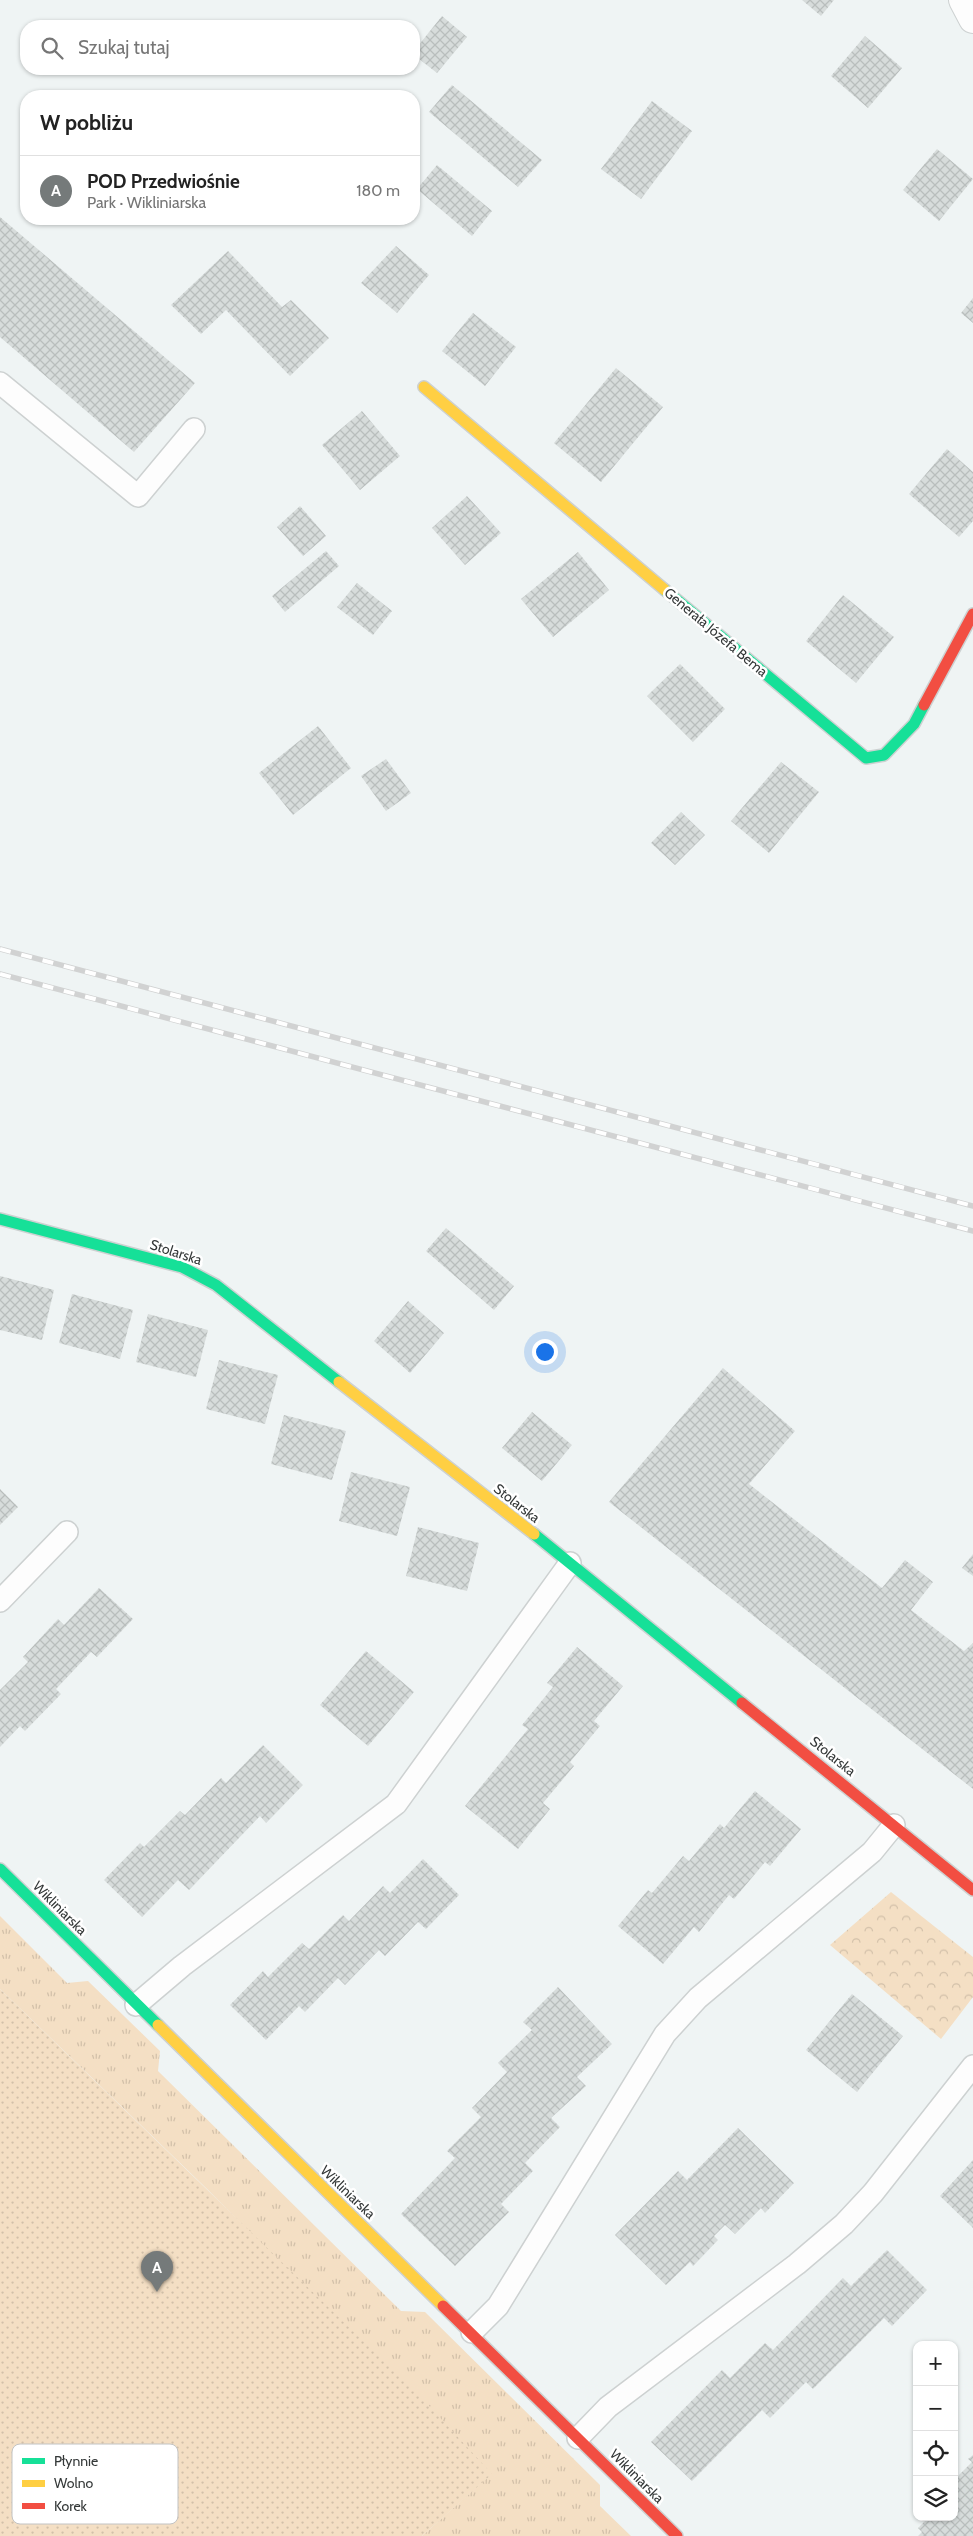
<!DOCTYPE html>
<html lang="pl">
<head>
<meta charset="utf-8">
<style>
  body { margin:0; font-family:Cabin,sans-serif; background:#f6f6f6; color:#222 }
  .controls { position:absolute; right:15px; bottom:15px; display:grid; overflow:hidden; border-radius:10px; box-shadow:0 1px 4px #0004 }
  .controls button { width:45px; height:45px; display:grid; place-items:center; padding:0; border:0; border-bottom:1px solid #e0e0e0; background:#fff; color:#222; font:25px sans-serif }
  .you { position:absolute; left:544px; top:1351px; width:18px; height:18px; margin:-12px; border:4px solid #fff; border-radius:50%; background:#1a73e8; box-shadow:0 0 0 8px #1a73e833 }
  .badge { display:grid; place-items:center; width:32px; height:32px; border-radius:50%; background:#757a7a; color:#fff; font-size:16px; font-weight:700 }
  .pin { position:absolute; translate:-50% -41px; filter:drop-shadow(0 1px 2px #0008) }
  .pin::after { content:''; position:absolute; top:26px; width:18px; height:15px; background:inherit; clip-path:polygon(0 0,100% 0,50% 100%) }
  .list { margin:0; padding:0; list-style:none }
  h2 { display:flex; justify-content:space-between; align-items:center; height:65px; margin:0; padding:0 20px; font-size:21px }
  h2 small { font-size:16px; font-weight:400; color:#767676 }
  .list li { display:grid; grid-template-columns:32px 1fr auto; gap:15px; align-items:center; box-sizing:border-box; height:70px; padding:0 20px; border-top:1px solid #e0e0e0 }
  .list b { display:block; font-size:19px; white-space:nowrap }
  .list p { margin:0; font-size:16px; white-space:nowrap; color:#767676 }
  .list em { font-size:16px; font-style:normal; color:#767676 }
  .icon { flex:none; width:28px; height:28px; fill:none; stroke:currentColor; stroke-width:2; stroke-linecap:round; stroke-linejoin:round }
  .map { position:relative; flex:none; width:973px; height:2536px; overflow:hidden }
  .search { position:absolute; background:#fff; box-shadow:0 1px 4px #0004; left:20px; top:20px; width:400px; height:55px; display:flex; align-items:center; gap:12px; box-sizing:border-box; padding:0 18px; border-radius:20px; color:#767676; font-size:19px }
  .panel { position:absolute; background:#fff; box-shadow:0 1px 4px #0004; left:20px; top:90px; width:400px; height:135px; border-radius:20px }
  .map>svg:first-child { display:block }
</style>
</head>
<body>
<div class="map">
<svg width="973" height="2536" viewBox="0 0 973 2536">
  <defs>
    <pattern id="grass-tufts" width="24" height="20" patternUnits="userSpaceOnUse" patternTransform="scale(1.25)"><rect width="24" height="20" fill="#f4dfc4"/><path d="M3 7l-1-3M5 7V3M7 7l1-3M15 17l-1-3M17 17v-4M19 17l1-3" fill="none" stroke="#d2c0a9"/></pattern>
    <pattern id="park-crowns" width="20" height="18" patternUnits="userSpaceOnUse" patternTransform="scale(1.25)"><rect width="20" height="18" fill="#f4dfc4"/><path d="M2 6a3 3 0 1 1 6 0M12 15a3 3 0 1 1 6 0" fill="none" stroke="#d2c0a9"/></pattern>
    <pattern id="garden-dots" width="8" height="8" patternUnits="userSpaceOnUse" patternTransform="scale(1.25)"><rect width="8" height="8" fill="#f4dfc4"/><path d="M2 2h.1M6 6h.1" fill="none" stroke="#d2c0a9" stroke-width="1.8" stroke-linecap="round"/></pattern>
    <pattern id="building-cross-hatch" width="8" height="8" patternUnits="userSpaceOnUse" patternTransform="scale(1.25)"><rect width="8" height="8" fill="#d7dcdb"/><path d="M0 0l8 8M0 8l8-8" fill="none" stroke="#b9bebd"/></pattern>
  </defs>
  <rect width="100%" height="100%" fill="#eff4f4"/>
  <path fill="url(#grass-tufts)" d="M 0,1916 L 67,1983 L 88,1981 L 160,2051 L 158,2071 L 401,2311 L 425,2312 L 600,2485 L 600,2506 L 631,2536 L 422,2536 L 491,2474 L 207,2189 L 0,1989 Z"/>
  <path fill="url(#park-crowns)" d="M 891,1892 L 973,1957 L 973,1997 L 941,2039 L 830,1945 Z"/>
  <path fill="url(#garden-dots)" d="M 0,1989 L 420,2396 L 492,2474 L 422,2536 L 0,2536 Z"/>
  <path fill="url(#building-cross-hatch)" d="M 802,0 L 834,0 L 821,16 Z
    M 442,16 L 467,37 L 437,73 L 414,55 L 414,51 Z
    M 865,36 L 902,68 L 868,108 L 831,76 Z
    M 452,85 L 542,160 L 518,187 L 429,112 Z
    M 652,101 L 692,131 L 641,199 L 601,169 Z
    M 937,149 L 973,179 L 939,221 L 903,190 Z
    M 437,165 L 492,211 L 472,236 L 417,189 Z
    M 0,217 L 195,383 L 134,452 L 0,337 Z
    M 396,246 L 429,275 L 397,313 L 361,283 Z
    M 228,251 L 282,307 L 291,300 L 329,338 L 290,376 L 226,310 L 201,334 L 171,305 Z
    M 973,298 L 973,323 L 961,313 Z
    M 473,313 L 516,347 L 485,386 L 442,351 Z
    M 616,368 L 663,407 L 601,482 L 554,443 Z
    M 362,411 L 400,456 L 360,490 L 322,445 Z
    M 947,449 L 973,472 L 973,521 L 959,537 L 909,494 Z
    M 467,496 L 501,533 L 465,565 L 432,528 Z
    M 300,506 L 326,536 L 303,556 L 277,527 Z
    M 326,551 L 339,566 L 285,612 L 272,596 Z
    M 578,552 L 609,590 L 553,637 L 521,599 Z
    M 357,583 L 392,611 L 373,635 L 337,607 Z
    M 843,595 L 894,637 L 856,683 L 806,641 Z
    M 680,664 L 725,709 L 693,742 L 647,696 Z
    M 318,726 L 351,768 L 293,815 L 259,773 Z
    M 386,759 L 411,793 L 386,811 L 361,776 Z
    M 781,762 L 819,792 L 769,853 L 731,821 Z
    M 681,812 L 705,835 L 675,865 L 651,843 Z
    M 446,1228 L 514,1286 L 494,1310 L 426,1251 Z
    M 0,1276 L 54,1290 L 42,1340 L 0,1330 Z
    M 72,1294 L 133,1310 L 120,1359 L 59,1343 Z
    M 408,1301 L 444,1333 L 410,1373 L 374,1341 Z
    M 148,1314 L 208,1330 L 196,1377 L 136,1362 Z
    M 219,1360 L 278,1375 L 265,1424 L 206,1409 Z
    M 723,1368 L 795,1431 L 749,1484 L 882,1588 L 905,1560 L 933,1582 L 911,1610 L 964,1651 L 973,1643 L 973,1789 L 609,1502 Z
    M 532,1412 L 572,1445 L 542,1481 L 502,1448 Z
    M 284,1415 L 346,1431 L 332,1480 L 271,1464 Z
    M 351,1472 L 410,1487 L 397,1536 L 339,1521 Z
    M 0,1489 L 18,1507 L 0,1525 Z
    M 418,1527 L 479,1543 L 467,1591 L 406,1576 Z
    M 973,1554 L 973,1576 L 962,1568 Z
    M 99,1588 L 133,1619 L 97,1657 L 91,1652 L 56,1689 L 61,1694 L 25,1731 L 20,1726 L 0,1747 L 0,1690 L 28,1662 L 23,1657 L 58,1619 L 64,1625 Z
    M 577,1647 L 623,1686 L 594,1721 L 600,1726 L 570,1762 L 574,1766 L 543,1803 L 550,1809 L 518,1849 L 465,1806 L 528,1729 L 522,1725 L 553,1687 L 547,1683 Z
    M 366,1651 L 414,1692 L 368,1746 L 320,1705 Z
    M 263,1745 L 303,1785 L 266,1823 L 260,1816 L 189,1890 L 178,1880 L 142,1917 L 104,1880 L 140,1843 L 144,1847 L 180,1811 L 185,1815 L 221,1778 L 226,1783 Z
    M 755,1791 L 801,1829 L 770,1866 L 765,1862 L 734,1899 L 729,1895 L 699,1932 L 694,1927 L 663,1964 L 618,1926 L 648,1890 L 652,1893 L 683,1856 L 689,1861 L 720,1824 L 724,1828 Z
    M 423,1859 L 459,1895 L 426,1929 L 418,1922 L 385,1956 L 379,1950 L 345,1985 L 338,1978 L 305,2012 L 299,2006 L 266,2040 L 230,2005 L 263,1971 L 268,1977 L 302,1943 L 309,1949 L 343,1915 L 349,1921 L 383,1886 L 390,1893 Z
    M 558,1987 L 612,2044 L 577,2077 L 586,2086 L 551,2118 L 560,2127 L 525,2163 L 533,2171 L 501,2204 L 509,2212 L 455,2266 L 401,2214 L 455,2158 L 447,2151 L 481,2117 L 472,2108 L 507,2072 L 498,2063 L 532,2030 L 523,2022 Z
    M 852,1994 L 903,2036 L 857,2092 L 806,2050 Z
    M 738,2128 L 794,2183 L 765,2213 L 761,2208 L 735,2234 L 725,2225 L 714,2236 L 718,2240 L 693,2266 L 690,2262 L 666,2285 L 615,2235 L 678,2171 L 687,2180 Z
    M 973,2160 L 973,2228 L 940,2196 Z
    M 887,2250 L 927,2290 L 892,2326 L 884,2318 L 813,2389 L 806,2382 L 770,2418 L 762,2410 L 692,2481 L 651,2442 L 722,2370 L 730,2378 L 765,2343 L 773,2350 L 843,2278 L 851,2286 Z
    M 973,2455 L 973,2536 L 918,2536 L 922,2532 L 918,2528 L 929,2517 L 954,2517 L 954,2480 L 972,2462 L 968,2459 Z"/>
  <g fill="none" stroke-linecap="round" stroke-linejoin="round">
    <g stroke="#cdd1d1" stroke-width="24">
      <path id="lane" d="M 0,383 L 138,496 L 194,429
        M 0,1601 L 67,1532
        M 136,2005 L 182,1966 L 396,1804 L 570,1563
        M 472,2332 L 498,2306 L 665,2034 L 698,1998 L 872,1852 L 894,1825
        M 578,2438 L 608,2407 L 797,2264 L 844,2224 L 873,2193 L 973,2066"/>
    </g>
    <g stroke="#cdd1d1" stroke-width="30">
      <path id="street" d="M 963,0 L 973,19"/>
    </g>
    <g stroke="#cdd1d1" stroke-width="14">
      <path id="fast" d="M 665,590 L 866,758 L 884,755 L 914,724 L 924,705
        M 0,1219 L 182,1267 L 216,1285 L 339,1382
        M 534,1534 L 742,1703
        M 0,1869 L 158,2025"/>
    </g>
    <g stroke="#cdd1d1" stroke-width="14">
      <path id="slow" d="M 424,387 L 665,590
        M 339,1382 L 534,1534
        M 158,2025 L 443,2306"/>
    </g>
    <g stroke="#cdd1d1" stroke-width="14">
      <path id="jam" d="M 924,705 L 973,614
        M 742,1703 L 973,1890
        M 443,2306 L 677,2536"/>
    </g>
    <use href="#lane" stroke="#fdfdfd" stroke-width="21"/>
    <use href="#street" stroke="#fdfdfd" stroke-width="28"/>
    <use href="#fast" stroke="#16e098" stroke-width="11"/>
    <use href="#slow" stroke="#ffcf43" stroke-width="11"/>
    <use href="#jam" stroke="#f24e42" stroke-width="11"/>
    <g stroke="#d1d2d2" stroke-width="5.5">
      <path id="rail" d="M 0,949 L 973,1206
        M 0,974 L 973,1231"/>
    </g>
    <use href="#rail" stroke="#fff" stroke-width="4" stroke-dasharray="11" stroke-linecap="butt"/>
  </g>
  <g text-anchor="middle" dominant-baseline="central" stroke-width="5" stroke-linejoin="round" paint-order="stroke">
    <g font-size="14" fill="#343838" stroke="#fff">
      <text transform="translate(716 632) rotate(40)">Generała Józefa Bema</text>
      <text transform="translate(176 1252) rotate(18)">Stolarska</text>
      <text transform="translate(517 1503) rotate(38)">Stolarska</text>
      <text transform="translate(833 1756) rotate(39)">Stolarska</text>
      <text transform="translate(60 1908) rotate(45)">Wikliniarska</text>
      <text transform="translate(348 2192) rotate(44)">Wikliniarska</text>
      <text transform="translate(637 2476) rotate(45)">Wikliniarska</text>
    </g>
  </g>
  <rect x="12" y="2444" width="166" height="80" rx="8" fill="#fff" stroke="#c2c3c3" stroke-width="1"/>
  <rect x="22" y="2458" width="23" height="6" fill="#16e098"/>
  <rect x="22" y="2480" width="23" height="7" fill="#ffcf43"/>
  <rect x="22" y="2503" width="23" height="6" fill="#f24e42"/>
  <g font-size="14" fill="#343838">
    <text x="54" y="2466">Płynnie</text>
    <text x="54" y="2488">Wolno</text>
    <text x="54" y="2511">Korek</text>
  </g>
</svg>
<div class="controls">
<button>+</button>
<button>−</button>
<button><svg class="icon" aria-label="locate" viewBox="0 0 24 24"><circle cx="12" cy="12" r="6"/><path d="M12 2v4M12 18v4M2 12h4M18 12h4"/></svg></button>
<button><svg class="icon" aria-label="layers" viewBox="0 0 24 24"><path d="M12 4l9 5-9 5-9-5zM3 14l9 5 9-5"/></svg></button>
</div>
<div class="you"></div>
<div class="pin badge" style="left:157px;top:2292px">A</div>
<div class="search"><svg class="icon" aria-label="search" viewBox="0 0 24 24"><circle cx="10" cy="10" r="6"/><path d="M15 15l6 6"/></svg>Szukaj tutaj</div>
<section class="panel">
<h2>W pobliżu<small></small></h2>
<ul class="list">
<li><span class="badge">A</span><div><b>POD Przedwiośnie</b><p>Park · Wikliniarska</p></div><em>180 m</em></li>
</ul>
</section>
</div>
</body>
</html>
